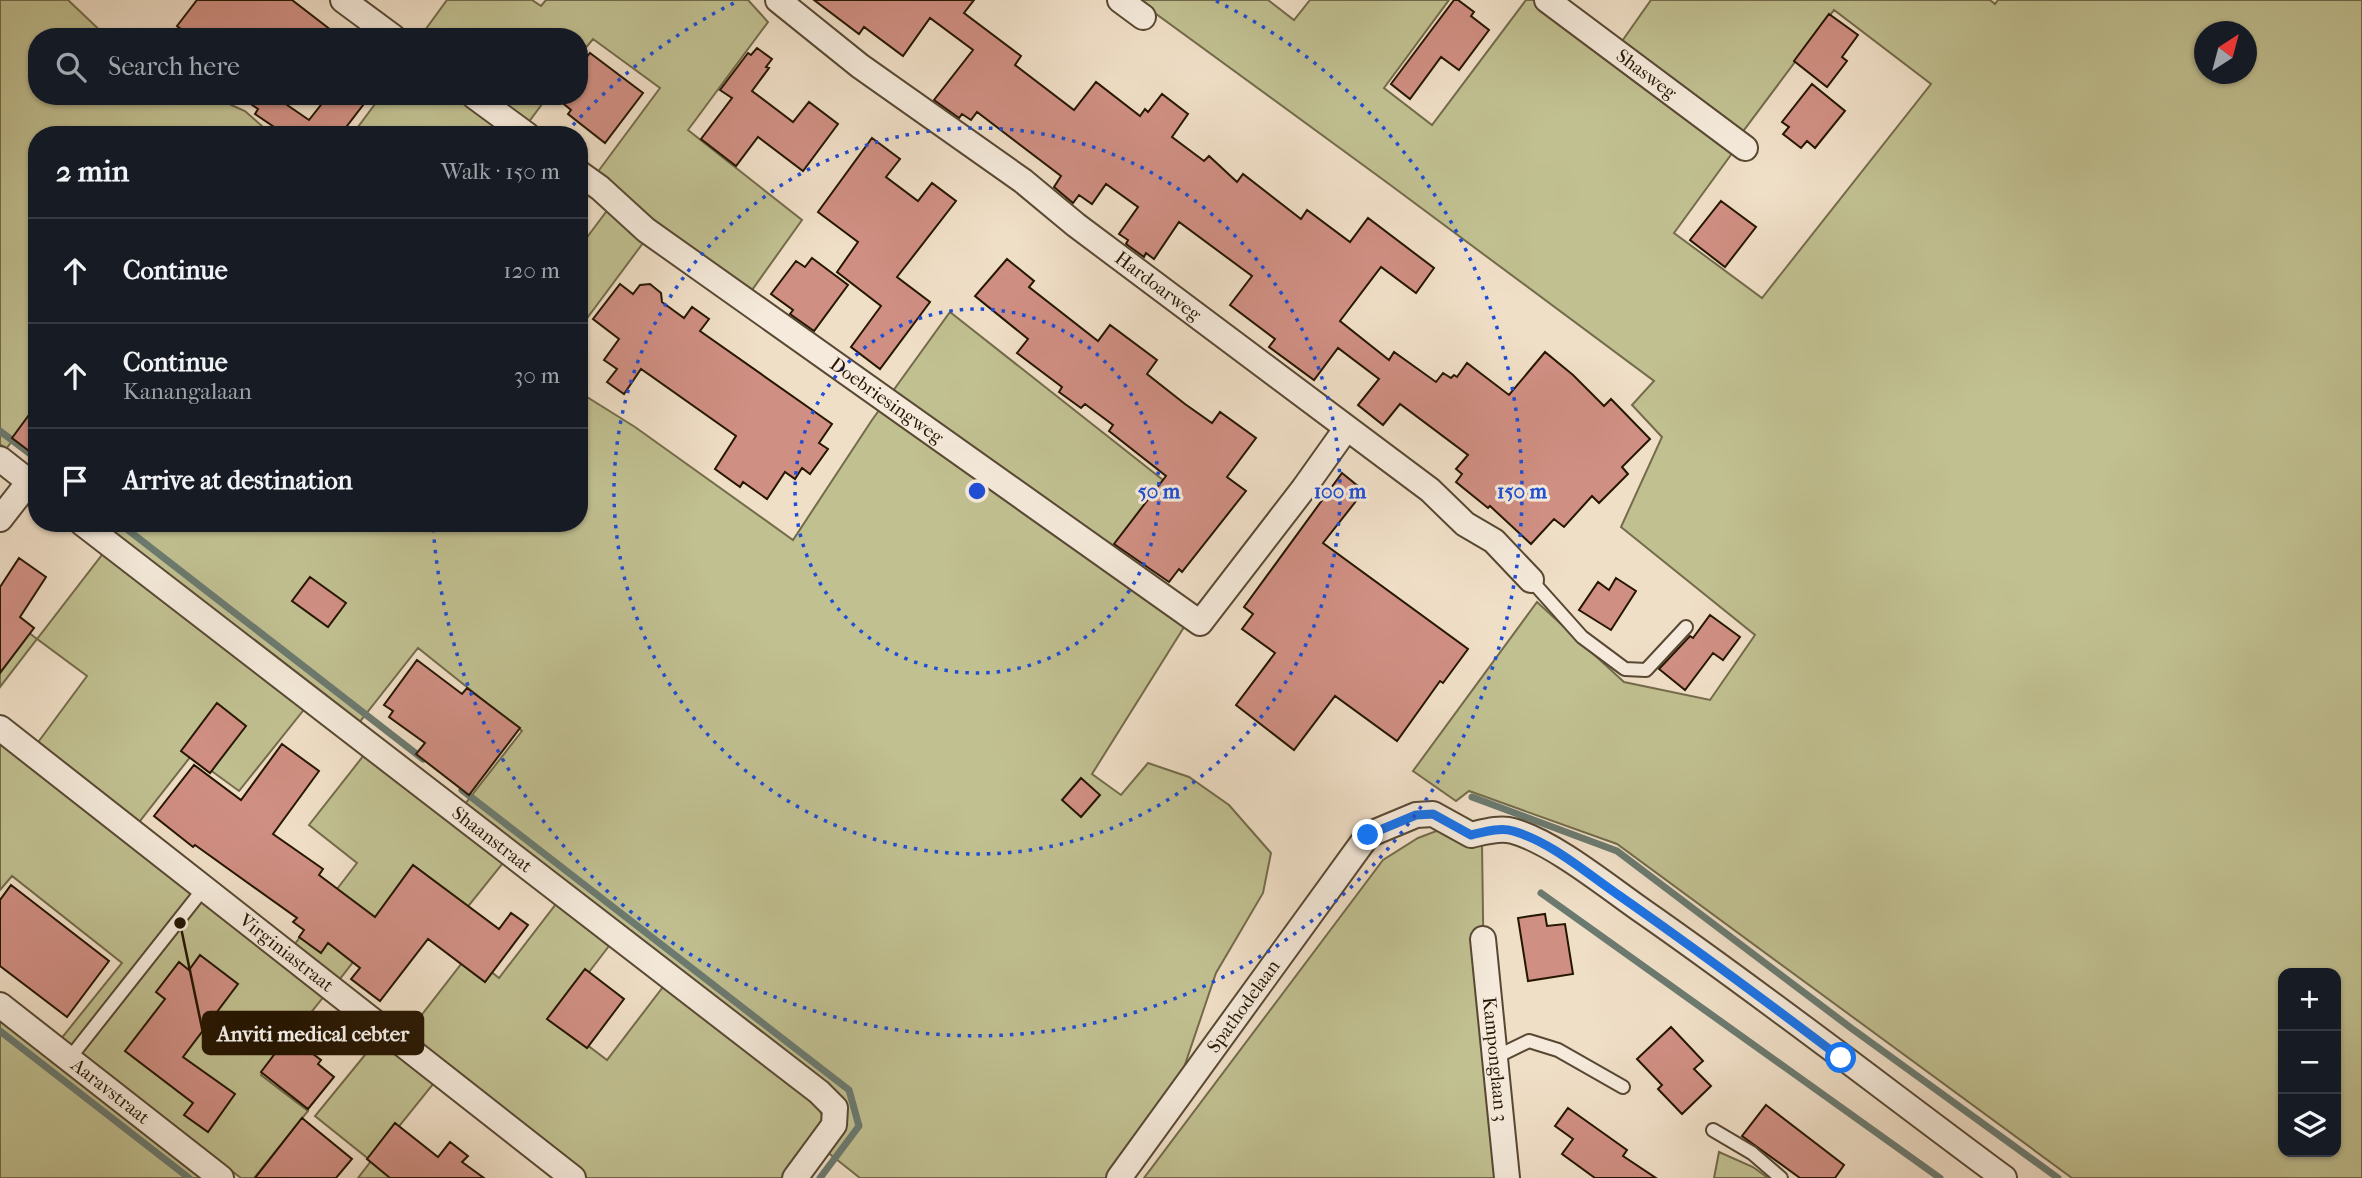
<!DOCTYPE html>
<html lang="en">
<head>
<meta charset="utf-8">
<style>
  body { margin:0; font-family:"IM FELL French Canon",serif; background:#20242c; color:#f1f3f6 }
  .controls { position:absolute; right:21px; bottom:21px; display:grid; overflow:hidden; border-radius:14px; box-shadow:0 2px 5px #0004 }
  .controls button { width:63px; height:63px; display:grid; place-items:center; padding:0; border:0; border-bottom:2px solid #363941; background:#171b24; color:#f1f3f6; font:35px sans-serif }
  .compass { position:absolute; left:2194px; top:21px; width:63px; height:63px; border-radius:50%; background:#171b24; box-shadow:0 2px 5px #0004; rotate:36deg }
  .stop { position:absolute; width:21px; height:21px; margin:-16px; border:5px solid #1a73e8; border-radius:50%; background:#fff }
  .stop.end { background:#1a73e8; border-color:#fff; box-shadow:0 2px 7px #0008 }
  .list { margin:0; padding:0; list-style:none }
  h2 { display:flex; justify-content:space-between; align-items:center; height:91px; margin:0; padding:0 28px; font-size:30px }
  h2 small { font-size:23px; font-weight:400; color:#9ea1a6 }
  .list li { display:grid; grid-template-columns:46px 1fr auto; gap:21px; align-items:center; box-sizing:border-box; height:105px; padding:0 28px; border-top:2px solid #363941 }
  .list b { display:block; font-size:26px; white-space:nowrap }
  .list p { margin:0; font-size:23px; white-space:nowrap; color:#9ea1a6 }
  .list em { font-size:23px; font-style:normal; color:#9ea1a6 }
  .icon { flex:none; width:38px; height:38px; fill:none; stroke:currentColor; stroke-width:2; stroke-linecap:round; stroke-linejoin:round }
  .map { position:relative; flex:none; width:2362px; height:1178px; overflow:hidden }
  .search { position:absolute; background:#171b24; box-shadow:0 2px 5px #0004; left:28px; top:28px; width:560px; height:77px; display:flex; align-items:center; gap:18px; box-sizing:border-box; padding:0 24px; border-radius:28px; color:#9ea1a6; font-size:26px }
  .panel { position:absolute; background:#171b24; box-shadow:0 2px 5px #0004; left:28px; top:126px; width:560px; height:406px; border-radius:28px }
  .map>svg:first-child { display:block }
</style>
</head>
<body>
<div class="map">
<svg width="2362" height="1178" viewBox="0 0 2362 1178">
  <rect width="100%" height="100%" fill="#f0dfc7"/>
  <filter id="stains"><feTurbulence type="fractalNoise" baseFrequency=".00286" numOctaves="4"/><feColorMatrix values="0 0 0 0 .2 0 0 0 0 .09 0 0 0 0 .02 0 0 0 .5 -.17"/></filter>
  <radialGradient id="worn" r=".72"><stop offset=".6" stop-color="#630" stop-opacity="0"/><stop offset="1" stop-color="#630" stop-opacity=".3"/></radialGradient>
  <path fill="#c1c091" stroke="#736b4a" stroke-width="2" fill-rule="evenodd" d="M 0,0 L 68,0 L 107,37 L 37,37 L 37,96 L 211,96 L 245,111 L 272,135 L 37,135 L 37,408 L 6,449 L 0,444 Z
    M 447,0 L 532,0 L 541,6 L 546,0 L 748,0 L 768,22 L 688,130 L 802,220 L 747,297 L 594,177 L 660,88 L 593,39 L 579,56 L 579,37 L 420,37 Z
    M 1137,0 L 1268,0 L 1294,20 L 1310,0 L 1449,0 L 1384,88 L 1432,125 L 1526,0 L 1535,0 L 1733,152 L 1674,233 L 1762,298 L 1931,84 L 1834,10 L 1741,134 L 1620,44 L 1651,0 L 1990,0 L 1995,4 L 1998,0 L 2362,0 L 2362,1178 L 2072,1178 L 1617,844 L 1469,791 L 1456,801 L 1413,771 L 1537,602 L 1624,682 L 1710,700 L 1755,635 L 1621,527 L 1662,437 L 1632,405 L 1654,381 L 1389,184 ZM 2204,32 L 2246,32 L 2246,74 L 2204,74 ZM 2283,973 L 2336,973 L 2336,1152 L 2283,1152 Z
    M 381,96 L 465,96 L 499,122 L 490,135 L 352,135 Z
    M 485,96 L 548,96 L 525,127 Z
    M 609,208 L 646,239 L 579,329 L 579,248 Z
    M 950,312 L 1163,480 L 1114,549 L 1196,608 L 1092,774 L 1121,795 L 1148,763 L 1189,777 L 1229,805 L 1271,853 L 1263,893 L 1216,973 L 1173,1100 L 1115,1178 L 860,1178 L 826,1151 L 844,1118 L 465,804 L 522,731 L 418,648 L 358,724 L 101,523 L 579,523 L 579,392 L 635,427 L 793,540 L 872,420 Z
    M 105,551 L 306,707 L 239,791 L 191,756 L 136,826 L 36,745 L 87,676 L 37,639 L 0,687 L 0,610 L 37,639 Z
    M 0,740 L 325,995 L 261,1075 L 308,1111 L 254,1178 L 241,1178 L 60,1040 L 122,963 L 12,876 L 0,890 Z
    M 364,755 L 503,863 L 445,935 L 401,901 L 339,980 L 294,945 L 357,863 L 309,825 Z
    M 1439,830 L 1482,844 L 1484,986 L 1506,1178 L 1144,1178 L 1383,860 L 1418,838 Z
    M 556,904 L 609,946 L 553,1019 L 607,1060 L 663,987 L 817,1102 L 822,1116 L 819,1130 L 783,1178 L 587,1178 L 406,1035 L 469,954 L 499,978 Z
    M 0,1018 L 205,1178 L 0,1178 Z
    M 378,1039 L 434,1083 L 371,1161 L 392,1178 L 358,1178 L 371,1161 L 315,1116 Z
    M 1719,1152 L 1753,1167 L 1768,1178 L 1714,1178 Z"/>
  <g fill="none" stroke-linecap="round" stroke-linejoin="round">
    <path stroke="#6b7a70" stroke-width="7" d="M 0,431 L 37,459
      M 119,523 L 423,759
      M 462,790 L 849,1090 L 859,1126 L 820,1178
      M 1472,797 L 1617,851 L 1851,1028 L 2058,1178
      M 1541,893 L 1940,1178
      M 0,1031 L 189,1178"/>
  </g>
  <path fill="#d08f83" stroke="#251602" stroke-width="2" d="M 197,0 L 292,0 L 340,37 L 191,37 L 177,26 Z
    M 814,0 L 974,0 L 964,13 L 1021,56 L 1015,65 L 1074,110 L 1096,82 L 1140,116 L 1145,109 L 1148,112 L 1162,94 L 1188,114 L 1172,137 L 1204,161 L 1209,156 L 1237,182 L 1243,174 L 1301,219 L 1307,210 L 1350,242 L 1368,218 L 1434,268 L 1416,293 L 1381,267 L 1340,321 L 1389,360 L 1394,352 L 1436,382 L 1443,373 L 1451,378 L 1454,375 L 1457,377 L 1467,363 L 1509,395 L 1545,352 L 1573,375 L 1604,406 L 1611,399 L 1650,439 L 1622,467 L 1628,474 L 1599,503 L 1592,496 L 1564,527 L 1554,519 L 1531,544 L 1490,506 L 1488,508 L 1456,482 L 1462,474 L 1456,469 L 1468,455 L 1400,404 L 1383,425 L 1358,405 L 1379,379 L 1338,348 L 1314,380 L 1269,347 L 1275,339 L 1230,305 L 1252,276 L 1179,222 L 1154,259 L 1146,253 L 1144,257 L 1126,244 L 1128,240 L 1119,234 L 1138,207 L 1106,184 L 1092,204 L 1079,195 L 1073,203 L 1054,187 L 1061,176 L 977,112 L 971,120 L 962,114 L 959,118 L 934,100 L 973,50 L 930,18 L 903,56 L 864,27 L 859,34 Z
    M 1454,0 L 1458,0 L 1474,12 L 1471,16 L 1489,30 L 1459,70 L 1441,57 L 1410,99 L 1391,84 Z
    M 1829,14 L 1858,35 L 1842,57 L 1847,61 L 1827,87 L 1794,61 Z
    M 757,48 L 772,59 L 766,67 L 769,68 L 752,91 L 793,122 L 809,102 L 838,124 L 803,171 L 758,137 L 736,166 L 701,139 L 732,98 L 720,90 L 748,53 L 751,55 Z
    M 590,53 L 643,93 L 605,143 L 568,114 L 571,110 L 554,96 L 579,96 L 579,67 Z
    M 1812,84 L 1845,111 L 1815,148 L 1807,141 L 1801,148 L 1783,134 L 1789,127 L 1782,122 Z
    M 239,96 L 274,96 L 309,120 L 328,96 L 370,96 L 340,135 L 286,135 L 255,114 L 258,109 Z
    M 872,138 L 900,159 L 886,177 L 918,201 L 932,183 L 956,201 L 897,277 L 930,302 L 880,369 L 851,347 L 881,306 L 837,272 L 858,242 L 818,212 Z
    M 1721,201 L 1756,227 L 1725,267 L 1690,240 Z
    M 812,258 L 848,285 L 814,331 L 790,314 L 793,310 L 771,294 L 796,261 L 805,267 Z
    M 1007,259 L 1034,281 L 1029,287 L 1098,341 L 1110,325 L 1157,360 L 1147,374 L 1185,404 L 1212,423 L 1220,412 L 1256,438 L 1227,477 L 1246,491 L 1182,572 L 1179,569 L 1169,582 L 1114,544 L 1166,476 L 1109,431 L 1113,425 L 1085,404 L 1081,408 L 1059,392 L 1062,387 L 1017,353 L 1028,339 L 975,296 Z
    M 620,284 L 633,294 L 640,285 L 650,284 L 661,293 L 662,302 L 684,318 L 692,307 L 709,319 L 700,331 L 832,424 L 819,443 L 828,449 L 810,474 L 802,468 L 795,479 L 785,472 L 767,499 L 743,482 L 740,487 L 715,469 L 736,436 L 641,369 L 624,394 L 607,382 L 617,369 L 604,360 L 619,339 L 593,319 Z
    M 37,404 L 37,457 L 12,438 Z
    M 1342,473 L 1364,491 L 1323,543 L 1468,649 L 1443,683 L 1440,681 L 1397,741 L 1335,696 L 1294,750 L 1236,705 L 1275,653 L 1242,629 L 1253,614 L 1244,607 Z
    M 19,558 L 46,577 L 20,617 L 34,628 L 0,673 L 0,587 Z
    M 310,577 L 346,603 L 328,627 L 292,601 Z
    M 1616,578 L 1636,591 L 1611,630 L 1579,610 L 1598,582 L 1609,590 Z
    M 1710,615 L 1740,637 L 1723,660 L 1713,653 L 1685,690 L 1659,669 L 1690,636 L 1693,638 Z
    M 417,660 L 462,694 L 467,688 L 520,728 L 469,795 L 416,754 L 425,743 L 389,717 L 393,711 L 384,705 Z
    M 217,703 L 246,726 L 210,773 L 181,751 Z
    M 282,744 L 319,771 L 273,834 L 323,869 L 319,875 L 375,917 L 413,865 L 499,929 L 511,913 L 528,925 L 485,982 L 428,939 L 380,1001 L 351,979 L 360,968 L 328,943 L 321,953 L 299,937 L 304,930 L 293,922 L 297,918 L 195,845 L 193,847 L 154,816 L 194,765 L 241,800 Z
    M 1081,778 L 1100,795 L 1081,817 L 1062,800 Z
    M 11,885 L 109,961 L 67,1017 L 0,966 L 0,900 Z
    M 1545,914 L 1547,926 L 1565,924 L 1573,974 L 1528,981 L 1518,918 Z
    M 200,955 L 238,984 L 183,1057 L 235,1094 L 208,1132 L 184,1115 L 193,1103 L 125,1051 L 165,999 L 156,992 L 179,962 L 189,970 Z
    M 585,969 L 624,999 L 587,1048 L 547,1019 Z
    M 1671,1027 L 1703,1061 L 1694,1069 L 1711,1086 L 1682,1114 L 1658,1089 L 1662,1085 L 1637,1059 Z
    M 286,1039 L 302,1052 L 305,1048 L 321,1060 L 318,1064 L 334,1077 L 308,1109 L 261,1072 Z
    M 1766,1105 L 1844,1165 L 1835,1178 L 1800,1178 L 1742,1136 Z
    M 1568,1108 L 1627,1150 L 1623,1156 L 1656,1178 L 1595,1178 L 1562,1154 L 1573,1139 L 1555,1126 Z
    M 302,1118 L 352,1159 L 336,1178 L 255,1178 Z
    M 395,1123 L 438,1157 L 450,1142 L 468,1156 L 462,1162 L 484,1178 L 390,1178 L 367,1159 Z"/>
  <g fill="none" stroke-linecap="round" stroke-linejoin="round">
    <g stroke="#584833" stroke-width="16">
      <path id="lane" d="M 1531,580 L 1582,637 L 1625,669 L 1646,670 L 1686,627
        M 1496,1057 L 1529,1041 L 1558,1050 L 1623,1087
        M 69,1059 L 204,888
        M 1713,1130 L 1752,1153 L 1781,1178"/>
    </g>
    <g stroke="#584833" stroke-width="28">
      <g id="street">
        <path d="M 343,0 L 393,37"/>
        <path id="s1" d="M 778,0 L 860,66 L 1023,181 L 1076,225 L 1430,490 L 1465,524 L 1494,541 L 1531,580"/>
        <path d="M 1120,0 L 1143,17"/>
        <path id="s2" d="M 1547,0 L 1745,148"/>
        <path d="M 474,96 L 527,135"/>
        <path id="s3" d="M 579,173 L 600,188 L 646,230 L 1200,623 L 1304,488 L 1346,429"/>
        <path d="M 0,459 L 37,488"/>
        <path d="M 0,519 L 29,482"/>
        <path id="s4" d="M 82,523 L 819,1092 L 835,1108 L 834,1125 L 795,1178"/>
        <path id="s5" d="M 0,728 L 573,1178"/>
        <path id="s6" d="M 1483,939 L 1507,1178"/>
        <path id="s7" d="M 0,1005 L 221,1178"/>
        <path id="s8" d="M 1119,1178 L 1368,835 L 1416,815 L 1433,814 L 1471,835 C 1484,832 1500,827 1513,831 C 1553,842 1608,887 1644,912 C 1766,997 1884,1089 2004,1178"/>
      </g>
    </g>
    <use href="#lane" stroke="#f5eadb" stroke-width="12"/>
    <use href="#street" stroke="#f5eadb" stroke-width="24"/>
  </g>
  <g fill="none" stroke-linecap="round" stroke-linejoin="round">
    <path stroke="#1a73e8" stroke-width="9" d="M 1368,835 L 1416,815 L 1433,814 L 1471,835 C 1484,832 1500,827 1513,831 C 1551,842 1585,872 1617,894 C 1693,947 1767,1002 1841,1058"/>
  </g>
  <g fill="none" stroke="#1d4ed8" stroke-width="3.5" stroke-dasharray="3.5 7">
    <circle cx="977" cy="491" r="182"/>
    <circle cx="977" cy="491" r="363"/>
    <path d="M566 133A545 545 0 0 1 738 1M1216 1A545 545 0 1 1 433 524"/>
  </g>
  <g text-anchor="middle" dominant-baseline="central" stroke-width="6" stroke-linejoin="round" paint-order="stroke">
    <g font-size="19" fill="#251602" stroke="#f5eadb">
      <text stroke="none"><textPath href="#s2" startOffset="124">Shasweg</textPath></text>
      <text stroke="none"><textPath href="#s1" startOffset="476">Hardoarweg</textPath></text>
      <text stroke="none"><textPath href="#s3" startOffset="383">Doebriesingweg</textPath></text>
      <text stroke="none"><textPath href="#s4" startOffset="518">Shaanstraat</textPath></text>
      <text stroke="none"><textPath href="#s5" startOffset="364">Virginiastraat</textPath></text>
      <text stroke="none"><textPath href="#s8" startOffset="212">Spathodelaan</textPath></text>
      <text stroke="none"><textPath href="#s6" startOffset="121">Kamponglaan 3</textPath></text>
      <text stroke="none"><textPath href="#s7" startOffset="140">Aaravstraat</textPath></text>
    </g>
  </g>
  <circle cx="977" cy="491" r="10" fill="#1d4ed8" stroke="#f5eadb" stroke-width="3.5"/>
  <g font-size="21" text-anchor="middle" font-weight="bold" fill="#1d4ed8" stroke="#f5eadb" stroke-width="6" stroke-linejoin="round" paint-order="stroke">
    <text x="1159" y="498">50 m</text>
    <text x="1340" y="498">100 m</text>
    <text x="1522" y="498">150 m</text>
  </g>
  <path fill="none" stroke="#251602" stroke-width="2.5" d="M180 923L203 1033"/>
  <circle fill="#251602" stroke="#f5eadb" stroke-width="2.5" cx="180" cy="923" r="7"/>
  <rect fill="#251602" stroke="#251602" stroke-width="2.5" x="203" y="1012" width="220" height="42" rx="7"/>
  <g font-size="21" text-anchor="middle" font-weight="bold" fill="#fff">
    <text x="313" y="1041">Anviti medical cebter</text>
  </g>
  <rect width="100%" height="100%" filter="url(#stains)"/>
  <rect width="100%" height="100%" fill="url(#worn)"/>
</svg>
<div class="controls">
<button>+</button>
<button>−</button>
<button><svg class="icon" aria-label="layers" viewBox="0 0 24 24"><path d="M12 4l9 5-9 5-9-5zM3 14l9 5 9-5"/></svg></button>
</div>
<svg class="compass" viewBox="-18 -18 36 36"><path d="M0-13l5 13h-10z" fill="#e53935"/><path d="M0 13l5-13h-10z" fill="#9ea1a6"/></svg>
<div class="stop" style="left:1841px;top:1058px"></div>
<div class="stop end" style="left:1368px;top:835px"></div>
<div class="search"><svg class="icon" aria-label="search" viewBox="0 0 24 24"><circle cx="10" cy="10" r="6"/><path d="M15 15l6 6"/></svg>Search here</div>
<section class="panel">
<h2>2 min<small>Walk · 150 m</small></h2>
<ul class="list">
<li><svg class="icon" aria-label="ahead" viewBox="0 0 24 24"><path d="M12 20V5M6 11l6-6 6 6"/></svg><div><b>Continue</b></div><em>120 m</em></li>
<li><svg class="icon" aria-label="ahead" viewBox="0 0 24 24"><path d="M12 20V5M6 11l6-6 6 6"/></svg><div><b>Continue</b><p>Kanangalaan</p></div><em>30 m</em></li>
<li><svg class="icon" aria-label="arrive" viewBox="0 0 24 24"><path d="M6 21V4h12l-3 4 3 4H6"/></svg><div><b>Arrive at destination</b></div></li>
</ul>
</section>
</div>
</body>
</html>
